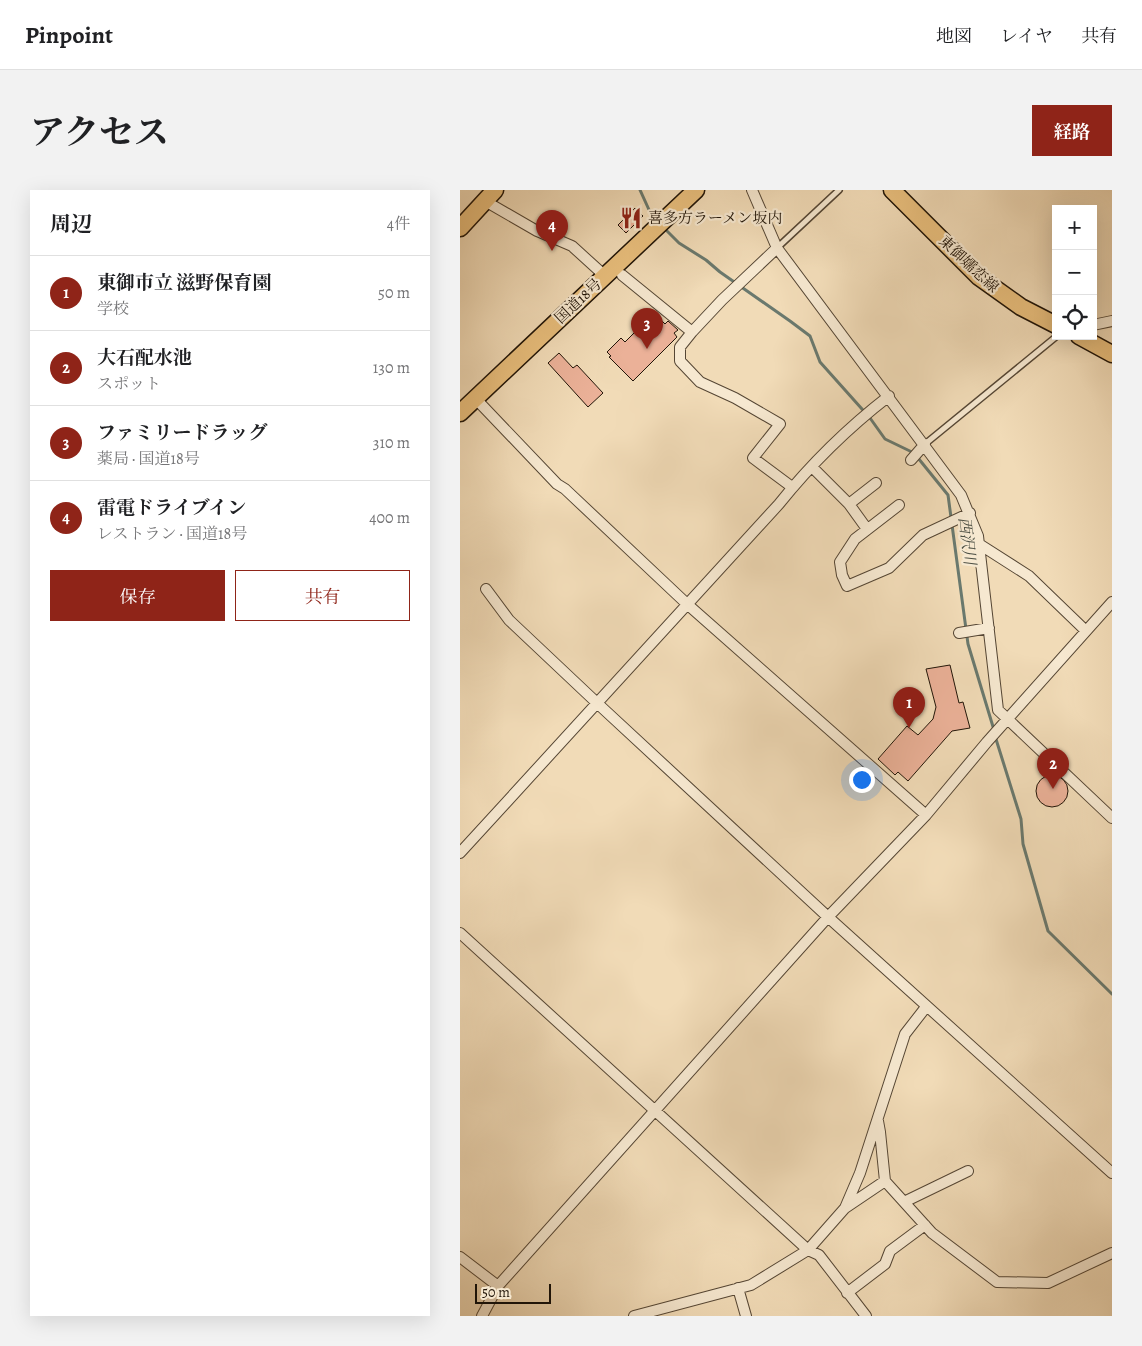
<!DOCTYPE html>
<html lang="ja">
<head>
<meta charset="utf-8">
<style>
  body { margin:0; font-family:Alegreya,"Noto Serif JP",serif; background:#f2f2f2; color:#202124 }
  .controls { position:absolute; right:15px; top:15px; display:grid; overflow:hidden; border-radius:0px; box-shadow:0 5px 20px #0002 }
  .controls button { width:45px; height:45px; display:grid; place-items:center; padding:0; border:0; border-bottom:1px solid #e0e0e0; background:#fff; color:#202124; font:25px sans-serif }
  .scale { position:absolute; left:15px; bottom:12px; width:76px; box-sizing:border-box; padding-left:5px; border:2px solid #211508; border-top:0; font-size:14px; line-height:18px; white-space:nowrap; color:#211508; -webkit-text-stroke:4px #f6e8d0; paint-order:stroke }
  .you { position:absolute; left:401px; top:589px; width:18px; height:18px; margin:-12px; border:4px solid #fff; border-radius:50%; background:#1a73e8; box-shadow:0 0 0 8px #1a73e833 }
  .badge { display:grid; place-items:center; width:32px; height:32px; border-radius:50%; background:#8f2418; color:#fff; font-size:16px; font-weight:700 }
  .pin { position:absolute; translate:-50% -41px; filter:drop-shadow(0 1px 2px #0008) }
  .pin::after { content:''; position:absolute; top:26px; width:18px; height:15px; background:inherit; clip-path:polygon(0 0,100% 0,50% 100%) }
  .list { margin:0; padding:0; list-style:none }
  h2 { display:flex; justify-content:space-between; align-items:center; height:65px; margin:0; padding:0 20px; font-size:21px }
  h2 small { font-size:16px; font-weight:400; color:#757577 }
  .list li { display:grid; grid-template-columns:32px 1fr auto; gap:15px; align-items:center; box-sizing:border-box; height:75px; padding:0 20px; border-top:1px solid #e0e0e0 }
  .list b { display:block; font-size:19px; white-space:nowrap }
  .list p { margin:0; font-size:16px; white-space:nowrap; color:#757577 }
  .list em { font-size:16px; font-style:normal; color:#757577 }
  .actions { display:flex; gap:10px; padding:15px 20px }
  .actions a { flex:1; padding:11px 0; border:1px solid #8f2418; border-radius:0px; text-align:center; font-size:18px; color:#8f2418 }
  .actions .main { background:#8f2418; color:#fff }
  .icon { flex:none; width:28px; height:28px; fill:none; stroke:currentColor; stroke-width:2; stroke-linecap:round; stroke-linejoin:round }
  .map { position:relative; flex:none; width:652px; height:1126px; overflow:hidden; border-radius:0px }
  header { display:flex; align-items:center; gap:30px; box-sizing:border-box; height:70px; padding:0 25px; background:#fff; border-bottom:1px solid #e0e0e0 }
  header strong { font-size:24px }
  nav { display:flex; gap:28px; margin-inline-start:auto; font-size:18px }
  .intro { display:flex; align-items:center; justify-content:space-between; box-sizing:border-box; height:120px; padding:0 30px }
  h1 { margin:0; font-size:35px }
  .button { padding:12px 22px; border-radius:0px; background:#8f2418; color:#fff; font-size:18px; font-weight:700 }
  main { display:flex; gap:30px; padding:0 30px }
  aside { flex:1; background:#fff; border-radius:0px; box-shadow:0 5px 20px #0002 }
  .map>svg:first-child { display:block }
</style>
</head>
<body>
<header>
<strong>Pinpoint</strong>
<nav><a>地図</a><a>レイヤ</a><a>共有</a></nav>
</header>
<div class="intro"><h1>アクセス</h1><a class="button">経路</a></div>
<main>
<aside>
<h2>周辺<small>4件</small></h2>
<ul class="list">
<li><span class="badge">1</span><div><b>東御市立 滋野保育園</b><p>学校</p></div><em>50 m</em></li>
<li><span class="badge">2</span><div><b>大石配水池</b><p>スポット</p></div><em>130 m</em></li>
<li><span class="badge">3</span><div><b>ファミリードラッグ</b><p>薬局 · 国道18号</p></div><em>310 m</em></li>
<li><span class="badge">4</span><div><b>雷電ドライブイン</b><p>レストラン · 国道18号</p></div><em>400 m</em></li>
</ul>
<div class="actions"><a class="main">保存</a><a>共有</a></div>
</aside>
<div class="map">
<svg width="652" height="1126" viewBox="0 0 652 1126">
  <rect width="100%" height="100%" fill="#f1dbb7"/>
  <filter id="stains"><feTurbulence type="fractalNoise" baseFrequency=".004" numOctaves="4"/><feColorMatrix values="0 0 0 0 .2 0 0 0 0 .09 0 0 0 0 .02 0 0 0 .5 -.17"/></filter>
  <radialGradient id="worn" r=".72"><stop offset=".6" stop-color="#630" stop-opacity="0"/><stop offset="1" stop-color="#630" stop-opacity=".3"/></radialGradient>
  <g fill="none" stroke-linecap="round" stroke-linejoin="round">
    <path stroke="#6a796e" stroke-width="3" d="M 180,0 L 190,22 L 198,30
      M 203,37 L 219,53 L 246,70 L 260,82 L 330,131 L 350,146 L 360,172 L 410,228 L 425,249 L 454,263 L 488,305 L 508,454 L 534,540
      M 535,546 L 561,629 L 563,654 L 588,741 L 652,804"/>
  </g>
  <path fill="#ebb198" stroke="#211508" d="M 175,18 L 183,26 L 166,43 L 158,35 Z
    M 194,123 L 205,134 L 208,131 L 218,140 L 214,143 L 217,147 L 173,191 L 149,167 L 151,166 L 147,162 L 161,148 L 165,152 Z
    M 99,163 L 113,178 L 117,175 L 143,203 L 128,217 L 88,173 Z
    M 490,475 L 499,513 L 503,512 L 510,538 L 492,541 L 448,591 L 438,582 L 435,585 L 418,569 L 447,536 L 458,545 L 473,529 L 476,517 L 466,479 Z
    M576 601a16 16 0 1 1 32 0a16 16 0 1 1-32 0Z"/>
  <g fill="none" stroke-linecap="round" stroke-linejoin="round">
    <g stroke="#554634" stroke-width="8">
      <path id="service" d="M 318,57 L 379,0
        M 465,254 L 597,146"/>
    </g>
    <g stroke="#554634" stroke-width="12">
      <path id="minor" d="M 292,0 L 317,58 L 501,305 L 518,346 L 538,520 L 652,628
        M 25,11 L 77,41 L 112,56 L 145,86
        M 317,58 L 262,110 L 232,142 L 220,157 L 220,171 L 240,192 L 275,208 L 320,234 L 293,268 L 332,297
        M 162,85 L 232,142
        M 633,135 L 652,131
        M 15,208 L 97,294 L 105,299 L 227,414 L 466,625
        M 451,270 L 465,254
        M 352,277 L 389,314 L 407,339
        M 389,314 L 416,293
        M 439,315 L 395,349 L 380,372 L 382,385 L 387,396 L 429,378 L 463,345 L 510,323
        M 519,354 L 569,386 L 626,441
        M 26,399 L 49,430 L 137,513 L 368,727 L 652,983
        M 499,443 L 529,438
        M 0,663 L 319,314 C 351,274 389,237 429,206
        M 0,743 L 348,1060 L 359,1065 L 406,1126
        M 418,931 L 420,942 L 425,991 L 472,1043 L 537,1092 L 588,1093 L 652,1063
        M 444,1012 L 508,981
        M 385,1018 L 425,991
        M 0,1067 L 38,1096
        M 278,1098 L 286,1126
        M 387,1103 L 425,1074 L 430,1061 L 465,1035
        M 22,1126 L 38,1096 L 368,727 L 466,625 L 527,552 L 652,412
        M 174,1126 L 291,1095 L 348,1060 L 385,1018 L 400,983 L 445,844 L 466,817"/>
    </g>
    <g stroke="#211508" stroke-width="19">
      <path id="primary" d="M 432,0 L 519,87 L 561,117 L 596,135
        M 0,38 L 35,0
        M 619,146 L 652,164"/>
    </g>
    <g stroke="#211508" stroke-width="19">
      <path id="trunk" d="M 0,223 L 236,0"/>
    </g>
    <use href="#service" stroke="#f6e8d0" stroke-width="5"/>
    <use href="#minor" stroke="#f6e8d0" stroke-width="10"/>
    <use href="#primary" stroke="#e8be7c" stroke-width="16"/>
    <use href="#trunk" stroke="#e8be7c" stroke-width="16"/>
  </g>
  <defs>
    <g id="restaurant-bare" transform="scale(1.725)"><path d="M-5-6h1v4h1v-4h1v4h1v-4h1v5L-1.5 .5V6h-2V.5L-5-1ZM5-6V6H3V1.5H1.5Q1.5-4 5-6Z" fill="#8f2418" stroke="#f6e8d0" stroke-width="2.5" paint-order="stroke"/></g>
  </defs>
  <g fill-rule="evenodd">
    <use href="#restaurant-bare" x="171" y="28"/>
  </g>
  <g text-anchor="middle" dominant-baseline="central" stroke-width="4.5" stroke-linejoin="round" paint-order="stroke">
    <g font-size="15" fill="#211508" stroke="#f6e8d0" text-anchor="start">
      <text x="188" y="28">喜多方ラーメン坂内</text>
    </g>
    <g font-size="15" fill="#211508" stroke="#f6e8d0">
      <text transform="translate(509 74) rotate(43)">東御嬬恋線</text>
      <text transform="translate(118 111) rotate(-43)">国道18号</text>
    </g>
    <g font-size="16" font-style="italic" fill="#4c4f44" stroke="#f6e8d0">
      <text transform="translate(507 351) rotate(83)">西沢川</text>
    </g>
  </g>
  <rect width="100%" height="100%" filter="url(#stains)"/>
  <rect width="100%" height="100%" fill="url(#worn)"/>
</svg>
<div class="controls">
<button>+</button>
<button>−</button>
<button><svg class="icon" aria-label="locate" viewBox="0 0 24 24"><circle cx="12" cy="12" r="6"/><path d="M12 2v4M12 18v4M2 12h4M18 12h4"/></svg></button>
</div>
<div class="scale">50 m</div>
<div class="you"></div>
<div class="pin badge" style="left:449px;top:538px">1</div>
<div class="pin badge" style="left:593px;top:599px">2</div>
<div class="pin badge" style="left:187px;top:159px">3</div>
<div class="pin badge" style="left:92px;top:61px">4</div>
</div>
</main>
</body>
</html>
